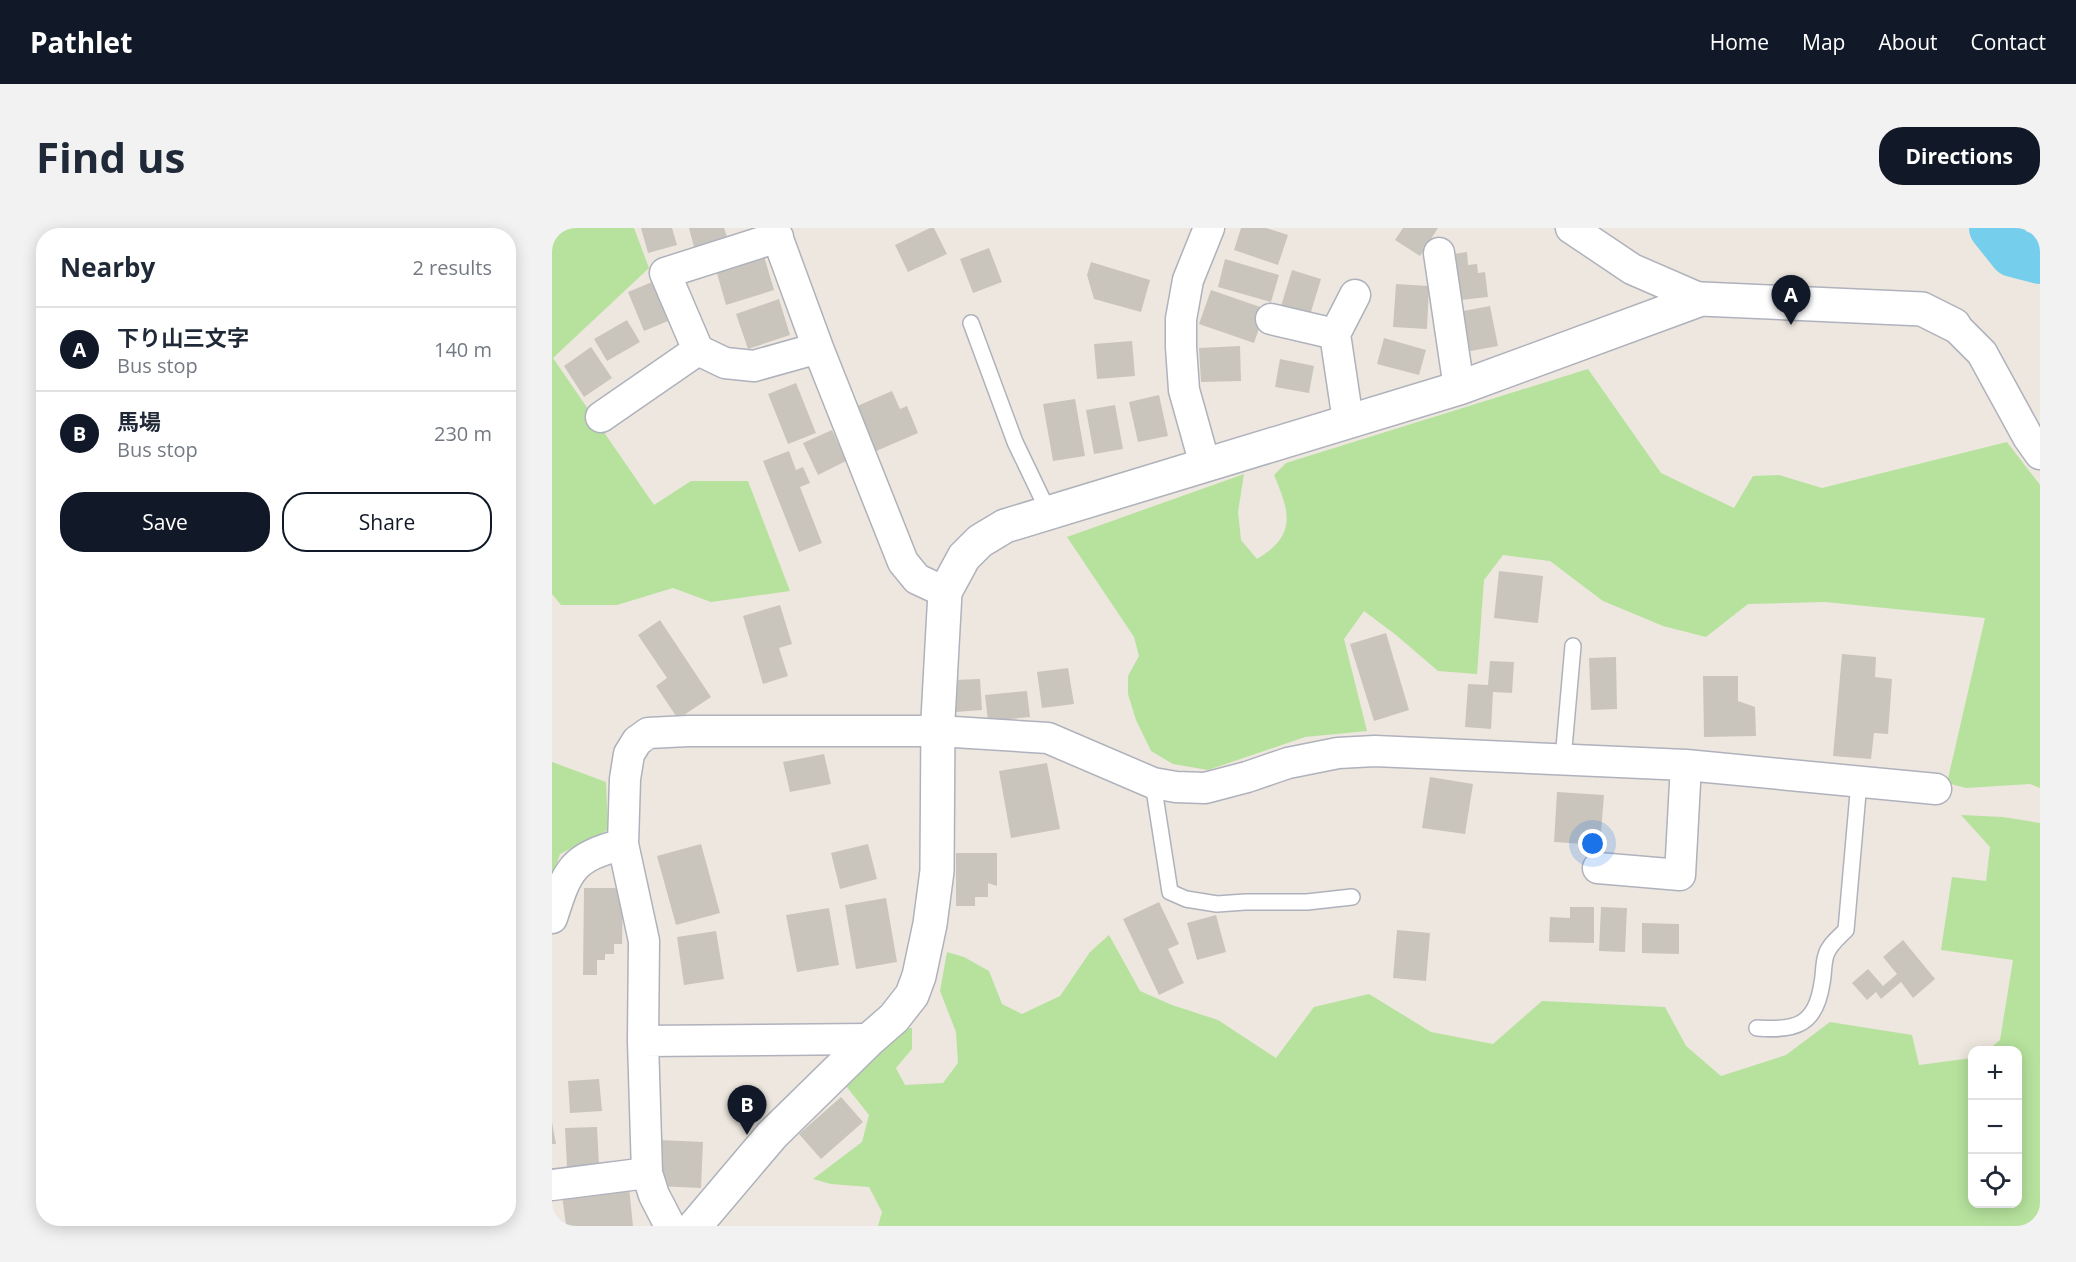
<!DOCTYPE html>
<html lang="en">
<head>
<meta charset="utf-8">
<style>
  body { margin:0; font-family:"Open Sans","Noto Sans JP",sans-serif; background:#f2f2f3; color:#1f2937 }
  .controls { position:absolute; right:18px; bottom:18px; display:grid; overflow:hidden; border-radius:12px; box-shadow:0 3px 15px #0003 }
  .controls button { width:54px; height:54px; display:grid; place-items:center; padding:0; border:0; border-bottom:2px solid #e0e1e3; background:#fff; color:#1f2937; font:30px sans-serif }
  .you { position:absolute; left:1041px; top:616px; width:21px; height:21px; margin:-15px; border:4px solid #fff; border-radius:50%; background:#1a73e8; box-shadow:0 0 0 9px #1a73e833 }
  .badge { display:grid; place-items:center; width:39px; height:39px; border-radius:50%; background:#111827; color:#fff; font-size:20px; font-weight:700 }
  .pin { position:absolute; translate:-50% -50px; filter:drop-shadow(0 2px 3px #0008) }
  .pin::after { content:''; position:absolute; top:32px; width:21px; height:18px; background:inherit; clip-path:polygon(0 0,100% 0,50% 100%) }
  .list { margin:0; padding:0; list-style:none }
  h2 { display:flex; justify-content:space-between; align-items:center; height:78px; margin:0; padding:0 24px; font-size:26px }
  h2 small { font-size:20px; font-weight:400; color:#747a83 }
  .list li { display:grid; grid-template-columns:39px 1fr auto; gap:18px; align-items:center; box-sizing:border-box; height:84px; padding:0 24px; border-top:2px solid #e0e1e3 }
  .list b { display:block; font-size:22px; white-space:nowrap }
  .list p { margin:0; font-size:20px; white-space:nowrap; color:#747a83 }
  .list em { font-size:20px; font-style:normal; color:#747a83 }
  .actions { display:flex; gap:12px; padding:18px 24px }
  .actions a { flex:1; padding:14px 0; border:2px solid #111827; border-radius:24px; text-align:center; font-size:21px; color:#111827 }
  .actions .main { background:#111827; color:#fff }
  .icon { flex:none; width:33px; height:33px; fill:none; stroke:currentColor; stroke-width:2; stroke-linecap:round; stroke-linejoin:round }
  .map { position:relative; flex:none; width:1488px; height:998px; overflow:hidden; border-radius:24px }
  header { display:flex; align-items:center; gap:36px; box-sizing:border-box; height:84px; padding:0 30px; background:#111827; color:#fff }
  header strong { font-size:28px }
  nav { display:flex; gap:33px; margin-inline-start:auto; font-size:21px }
  .intro { display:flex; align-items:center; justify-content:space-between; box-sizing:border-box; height:144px; padding:0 36px }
  h1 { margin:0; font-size:42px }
  .button { padding:15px 27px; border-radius:24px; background:#111827; color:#fff; font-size:21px; font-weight:700 }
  main { display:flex; gap:36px; padding:0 36px }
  aside { flex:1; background:#fff; border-radius:24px; box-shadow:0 3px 15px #0003 }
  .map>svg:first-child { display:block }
</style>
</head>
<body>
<header>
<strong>Pathlet</strong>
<nav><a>Home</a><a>Map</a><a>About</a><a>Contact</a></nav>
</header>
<div class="intro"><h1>Find us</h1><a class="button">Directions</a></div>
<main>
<aside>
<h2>Nearby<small>2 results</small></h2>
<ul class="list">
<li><span class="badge">A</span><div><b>下り山三文字</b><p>Bus stop</p></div><em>140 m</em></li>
<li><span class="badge">B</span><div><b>馬場</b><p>Bus stop</p></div><em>230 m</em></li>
</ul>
<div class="actions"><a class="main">Save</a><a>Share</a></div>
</aside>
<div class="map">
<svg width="1488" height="998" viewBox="0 0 1488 998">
  <rect width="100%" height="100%" fill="#ede7df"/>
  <path fill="#b6e29d" d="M 0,0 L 82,0 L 97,40 L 1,130 L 102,277 L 139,253 L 196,253 L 238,363 L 159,374 L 121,360 L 65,377 L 9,377 L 0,366 Z
    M 1036,141 L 1109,245 L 1182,280 L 1201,248 L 1227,247 L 1270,260 L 1455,214 L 1488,257 L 1488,560 L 1478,556 L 1414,560 L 1395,555 L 1433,390 L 1273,374 L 1196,376 L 1154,409 L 1111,398 L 1051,373 L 998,333 L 951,327 L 932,352 L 925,446 L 886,443 L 844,407 L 812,383 L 792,411 L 815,503 L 753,509 L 656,542 L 621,536 L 599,523 L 584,492 L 576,466 L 576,448 L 587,428 L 582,409 L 515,309 L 692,246 L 686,284 L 689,312 L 705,331 C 745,307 738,285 722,247 L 734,235 Z
    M 0,534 L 54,554 L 56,602 L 8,626 L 0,648 Z
    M 1409,587 L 1451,589 L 1488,595 L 1488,998 L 326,998 L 330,984 L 317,959 L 279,956 L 261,951 L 310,914 L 317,887 L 294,858 L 348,800 L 360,800 L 360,821 L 344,840 L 353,857 L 391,855 L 406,835 L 404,804 L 388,763 L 395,724 L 412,729 L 437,743 L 450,776 L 470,786 L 508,768 L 538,724 L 557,707 L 588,763 L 620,777 L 666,792 L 724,830 L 762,779 L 817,766 L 879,804 L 941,816 L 990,773 L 1113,779 L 1134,818 L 1169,848 L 1234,827 L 1278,794 L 1360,807 L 1367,837 L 1420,830 L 1420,976 L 1466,976 L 1466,822 L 1436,822 L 1448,812 L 1461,732 L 1389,722 L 1400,649 L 1434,653 L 1438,619 Z"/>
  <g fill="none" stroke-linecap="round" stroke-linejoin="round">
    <path stroke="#75cfec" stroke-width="48" d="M 1441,0 L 1461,25 L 1488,32"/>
  </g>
  <path fill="#c9c5bd" d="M 89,0 L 120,0 L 125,17 L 96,25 Z
    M 137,0 L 172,0 L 175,9 L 142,19 Z
    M 378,0 L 382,0 L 395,26 L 356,44 L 343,17 Z
    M 689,0 L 714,0 L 736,7 L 726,37 L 682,22 Z
    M 851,0 L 886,0 L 868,28 L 843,12 Z
    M 437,20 L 450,54 L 421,65 L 408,31 Z
    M 915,24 L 916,37 L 925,36 L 926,45 L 933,44 L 936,69 L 900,73 L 895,27 Z
    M 212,28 L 222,62 L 174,77 L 164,42 Z
    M 673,31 L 727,47 L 719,74 L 666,59 Z
    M 539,34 L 598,52 L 589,84 L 542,71 L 535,47 Z
    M 740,42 L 769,51 L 758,87 L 729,78 Z
    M 100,54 L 116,93 L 92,103 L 76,64 Z
    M 844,56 L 877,58 L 875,101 L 841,99 Z
    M 659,62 L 714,81 L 702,115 L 647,96 Z
    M 227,71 L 238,107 L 196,121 L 184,86 Z
    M 938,78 L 946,118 L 913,124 L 906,84 Z
    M 75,92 L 88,114 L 55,133 L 42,111 Z
    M 832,110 L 874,122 L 867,147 L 825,136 Z
    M 580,113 L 583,148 L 545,151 L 542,116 Z
    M 688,118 L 689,153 L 649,154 L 647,120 Z
    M 39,119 L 60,150 L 32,169 L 12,138 Z
    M 728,131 L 762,138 L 757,165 L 723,159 Z
    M 244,155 L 264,205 L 236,216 L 216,166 Z
    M 340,163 L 348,181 L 355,178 L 366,205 L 322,224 L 303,179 Z
    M 607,167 L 616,208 L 586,214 L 577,174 Z
    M 523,171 L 533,228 L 501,233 L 491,176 Z
    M 563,177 L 571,221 L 542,226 L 534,182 Z
    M 280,202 L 294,233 L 266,247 L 251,215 Z
    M 237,223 L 244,242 L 251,239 L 258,255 L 248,259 L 270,315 L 247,324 L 211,233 Z
    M 947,343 L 991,348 L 986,395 L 942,390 Z
    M 228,377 L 240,416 L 227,420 L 236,448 L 211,456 L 191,388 Z
    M 108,392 L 159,469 L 126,491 L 104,458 L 115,450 L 86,407 Z
    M 834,405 L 857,482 L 822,493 L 798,416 Z
    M 1290,426 L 1324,429 L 1323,449 L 1340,451 L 1336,506 L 1322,505 L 1319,531 L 1281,528 Z
    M 1064,429 L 1065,481 L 1039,482 L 1037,430 Z
    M 938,433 L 962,434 L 960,465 L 941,464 L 939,501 L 913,499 L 916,456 L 936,457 Z
    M 516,440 L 522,476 L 490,480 L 485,444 Z
    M 1151,448 L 1186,448 L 1186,473 L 1203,479 L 1204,508 L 1152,509 Z
    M 428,451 L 430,482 L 404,484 L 402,452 Z
    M 475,463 L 478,489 L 436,493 L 433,467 Z
    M 272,526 L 279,556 L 238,564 L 231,534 Z
    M 495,535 L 508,601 L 459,610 L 447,543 Z
    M 878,549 L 921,556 L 913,606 L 870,600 Z
    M 1005,564 L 1052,567 L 1048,617 L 1002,614 Z
    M 149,616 L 168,685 L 124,697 L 105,628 Z
    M 316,616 L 325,651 L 288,661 L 279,625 Z
    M 404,625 L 445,625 L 445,658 L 436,655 L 436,669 L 423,669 L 423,678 L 404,678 Z
    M 32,660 L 71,660 L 70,716 L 62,716 L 62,726 L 53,726 L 53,732 L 45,732 L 45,747 L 31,747 Z
    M 334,670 L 345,734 L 304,741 L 293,677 Z
    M 607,674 L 627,716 L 616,721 L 632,755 L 607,767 L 571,691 Z
    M 1018,679 L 1042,679 L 1042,715 L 997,714 L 998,689 L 1018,690 Z
    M 1049,679 L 1075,680 L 1073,724 L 1047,723 Z
    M 277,680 L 287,737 L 245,744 L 234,687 Z
    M 664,687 L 674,724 L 645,732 L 635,695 Z
    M 1090,695 L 1127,696 L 1127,726 L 1090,725 Z
    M 845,702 L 878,705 L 874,753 L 841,750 Z
    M 164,703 L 172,751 L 132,757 L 125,709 Z
    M 1351,712 L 1383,751 L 1361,770 L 1349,754 L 1329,771 L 1324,764 L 1315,772 L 1300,755 L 1316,741 L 1331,758 L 1345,746 L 1331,729 Z
    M 47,851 L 50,883 L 18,885 L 16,853 Z
    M 289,869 L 311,894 L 269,931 L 247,906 Z
    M 0,894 L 4,916 L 0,916 Z
    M 45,899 L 47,937 L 15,939 L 13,900 Z
    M 107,912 L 151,914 L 149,960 L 105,958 Z
    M 77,959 L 81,998 L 14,998 L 10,967 Z"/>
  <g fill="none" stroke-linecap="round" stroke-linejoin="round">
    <g stroke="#afb2bc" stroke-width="18">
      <path id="service" d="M 419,95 L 463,214 L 497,285
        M 1011,531 L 1021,418
        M 601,555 L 618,664 L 634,671 L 665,676 L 693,674 L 755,674 L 800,669
        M 1205,800 C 1244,803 1264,797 1270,755 C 1272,746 1271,736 1274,727 C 1277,717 1287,709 1294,702 L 1307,554"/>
    </g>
    <g stroke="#afb2bc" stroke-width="33">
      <path id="minor" d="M 222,0 L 266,120 L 351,334 L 365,351 L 393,364
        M 1019,0 L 1080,41 L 1149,71
        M 887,25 L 907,160
        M 719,91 L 783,106 L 796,193
        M 1402,97 L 1430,125 L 1476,209 L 1488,226
        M 783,106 L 803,67
        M 146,122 L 113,45 L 226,9
        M 49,189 L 146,122 L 173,135 L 202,138 L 266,120
        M 653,237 L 632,162 L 629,119 L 629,91 L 636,52 L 657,0
        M 1046,640 L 1128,647 L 1134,537
        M 0,690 C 16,640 20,630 71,616
        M 91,813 L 318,811
        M 0,957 L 95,945
        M 118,998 L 102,967 L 95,945 L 91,813 L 92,713 L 71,616 L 73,551 L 77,526 L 85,513 L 96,505 L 136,503 L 386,503 L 496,510 L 601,555 L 624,559 L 653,560 L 695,549 L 736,535 L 786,525 L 823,523 L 1134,537 L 1384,561"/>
    </g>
    <g stroke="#afb2bc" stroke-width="36">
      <path id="tertiary" d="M 143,998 L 220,907 L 318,811 L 342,790 L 360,767 L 367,748 L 378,696 L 385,643 L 386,491 L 393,364 L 412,329 L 428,313 L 453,298 L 907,160 L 1149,71 L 1370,81 L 1402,97"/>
    </g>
    <use href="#service" stroke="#fff" stroke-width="15"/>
    <use href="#minor" stroke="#fff" stroke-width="30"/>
    <use href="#tertiary" stroke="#fff" stroke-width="33"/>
  </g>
</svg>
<div class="controls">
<button>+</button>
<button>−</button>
<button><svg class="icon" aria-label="locate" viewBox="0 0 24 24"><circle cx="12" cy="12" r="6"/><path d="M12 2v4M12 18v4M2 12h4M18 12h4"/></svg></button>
</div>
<div class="you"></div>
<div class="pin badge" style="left:1239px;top:97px">A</div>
<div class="pin badge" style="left:195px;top:907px">B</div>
</div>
</main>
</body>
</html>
